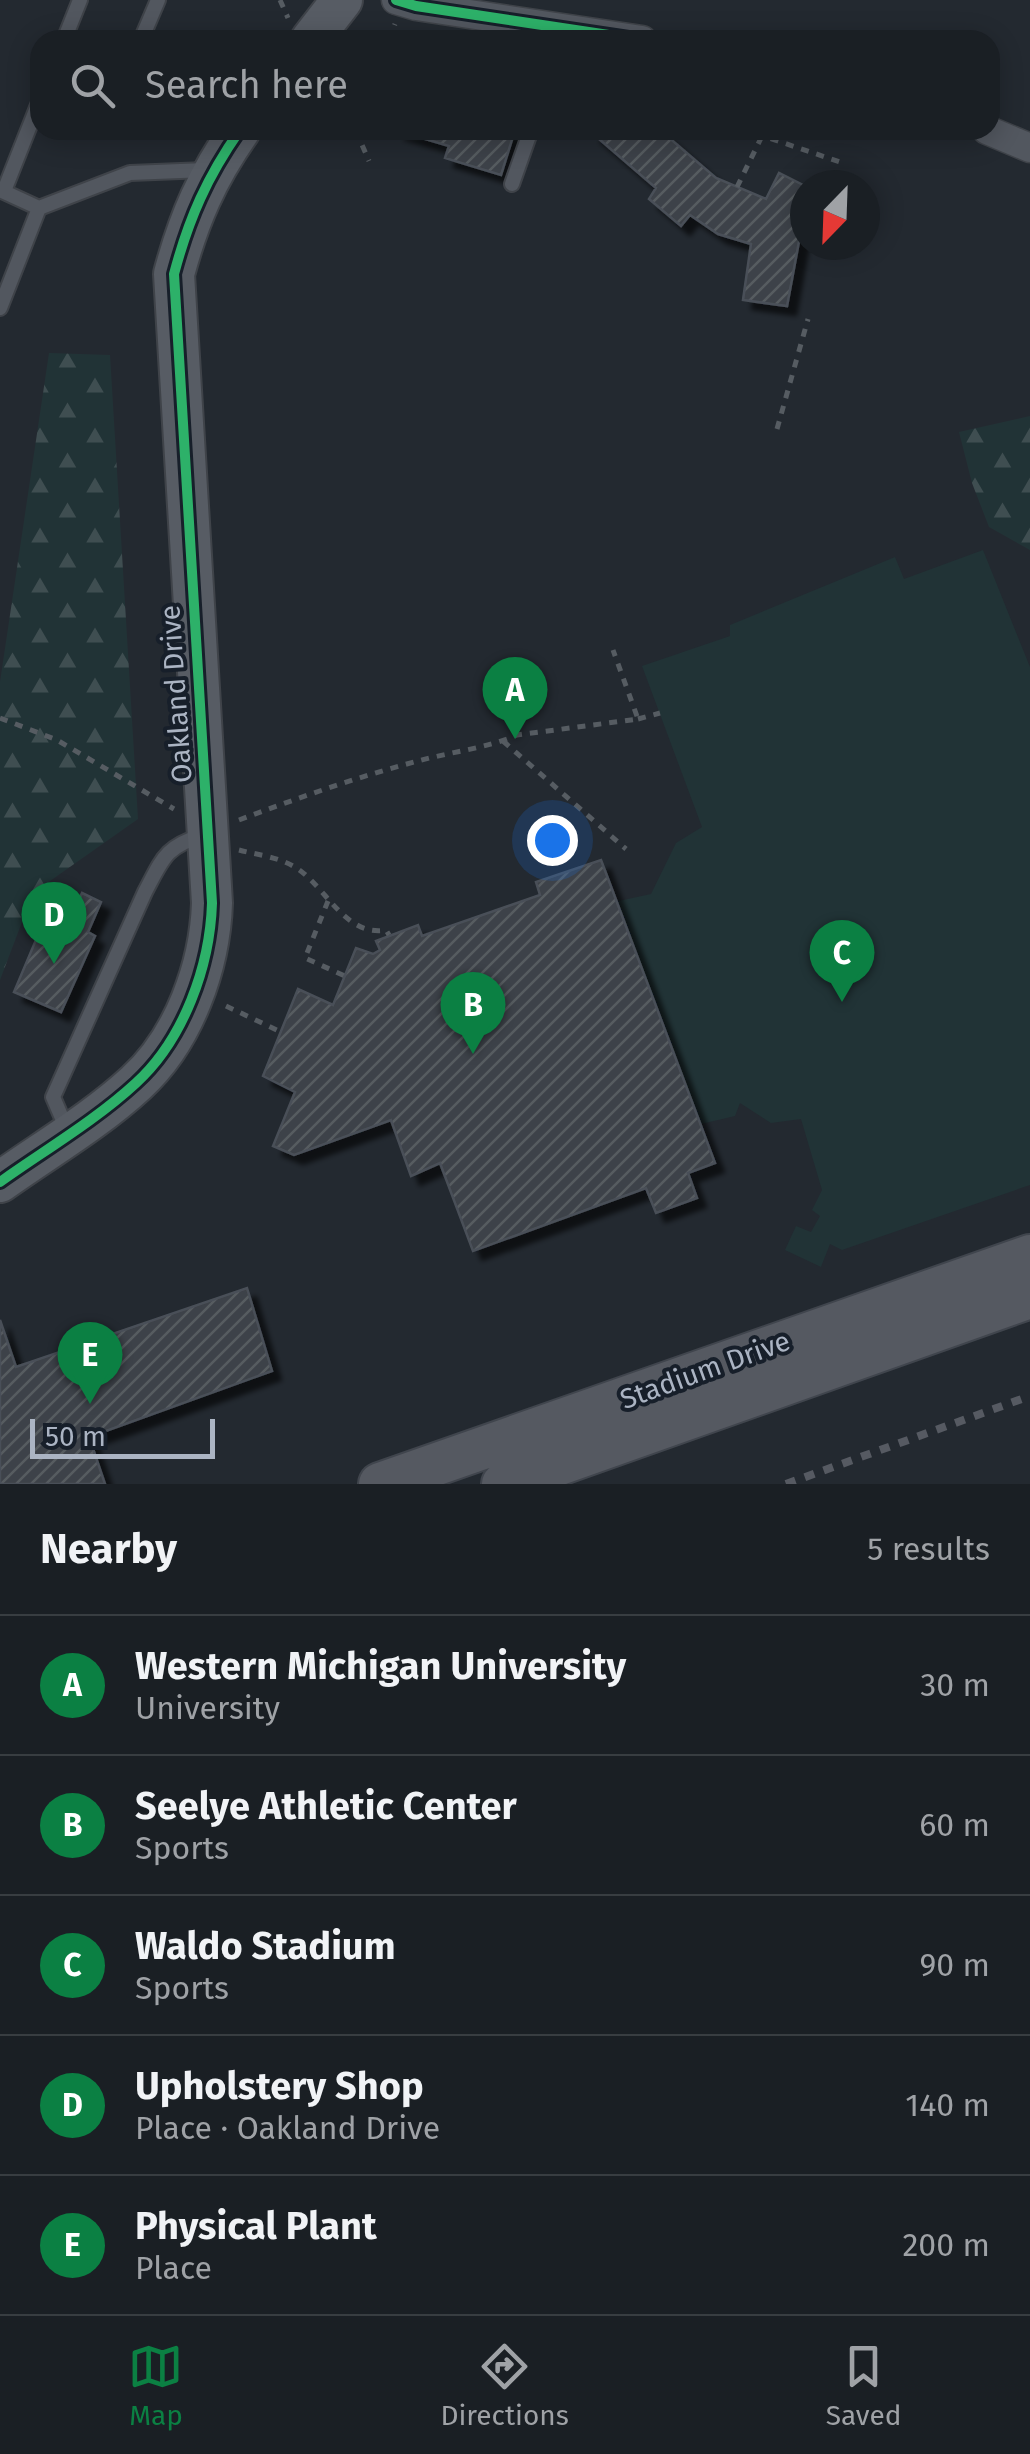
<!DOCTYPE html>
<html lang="en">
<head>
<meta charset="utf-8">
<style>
  body { margin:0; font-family:"Fira Sans",sans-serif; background:#272c31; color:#f1f3f6 }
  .compass { position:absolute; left:790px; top:170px; width:90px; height:90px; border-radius:50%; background:#1a1f24; box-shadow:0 5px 25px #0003; rotate:203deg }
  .scale { position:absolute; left:30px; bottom:25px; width:185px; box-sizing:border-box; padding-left:10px; border:5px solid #abb4c3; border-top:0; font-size:28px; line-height:35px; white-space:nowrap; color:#abb4c3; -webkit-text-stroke:8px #171f2a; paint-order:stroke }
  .you { position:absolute; left:552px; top:840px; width:35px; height:35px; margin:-25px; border:8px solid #fff; border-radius:50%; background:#1a73e8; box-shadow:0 0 0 15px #1a73e833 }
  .badge { display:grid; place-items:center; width:65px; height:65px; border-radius:50%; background:#0b8043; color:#fff; font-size:32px; font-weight:700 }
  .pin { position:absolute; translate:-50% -82px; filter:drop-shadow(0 2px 5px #0008) }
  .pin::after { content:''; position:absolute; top:52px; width:35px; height:30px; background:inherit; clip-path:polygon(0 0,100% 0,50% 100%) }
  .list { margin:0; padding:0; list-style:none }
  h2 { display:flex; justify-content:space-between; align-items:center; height:130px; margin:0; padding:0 40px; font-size:42px }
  h2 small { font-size:32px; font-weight:400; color:#9fa2a6 }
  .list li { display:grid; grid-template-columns:65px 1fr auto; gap:30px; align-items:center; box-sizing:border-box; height:140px; padding:0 40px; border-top:2px solid #383d41 }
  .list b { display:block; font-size:38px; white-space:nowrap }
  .list p { margin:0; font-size:32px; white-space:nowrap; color:#9fa2a6 }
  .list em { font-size:32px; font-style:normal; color:#9fa2a6 }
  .icon { flex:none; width:55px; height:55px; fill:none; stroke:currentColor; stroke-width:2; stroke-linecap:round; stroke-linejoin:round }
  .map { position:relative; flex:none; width:1030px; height:1484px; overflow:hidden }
  .search { position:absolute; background:#1a1f24; box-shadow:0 5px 25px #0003; left:30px; right:30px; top:30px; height:110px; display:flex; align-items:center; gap:25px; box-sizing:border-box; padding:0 35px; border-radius:30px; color:#9fa2a6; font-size:38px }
  .sheet { height:830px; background:#1a1f24 }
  nav { display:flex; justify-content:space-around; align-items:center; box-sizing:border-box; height:140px; border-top:2px solid #383d41; background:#1a1f24; font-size:28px; color:#9fa2a6 }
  nav a { display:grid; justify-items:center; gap:5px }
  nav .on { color:#0b8043 }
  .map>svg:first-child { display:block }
</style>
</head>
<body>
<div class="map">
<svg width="1030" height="1484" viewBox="0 0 1030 1484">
  <defs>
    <pattern id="forest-firs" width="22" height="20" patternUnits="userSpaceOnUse" patternTransform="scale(2.5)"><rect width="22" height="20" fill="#213336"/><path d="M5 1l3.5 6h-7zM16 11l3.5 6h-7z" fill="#3f4e51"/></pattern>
    <pattern id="building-hatch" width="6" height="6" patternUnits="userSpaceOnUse" patternTransform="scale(2.5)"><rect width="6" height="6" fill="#3d4248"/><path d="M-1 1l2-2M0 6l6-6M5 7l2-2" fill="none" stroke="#565b61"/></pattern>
    <filter id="shadow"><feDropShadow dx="9" dy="9" stdDeviation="2.5" flood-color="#0009"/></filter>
  </defs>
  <rect width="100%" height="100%" fill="#232930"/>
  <path fill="url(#forest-firs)" d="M 49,353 L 110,355 L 138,819 L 33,893 L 0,980 L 0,682 Z
    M 1030,416 L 1030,550 L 989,527 L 972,483 L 959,432 Z"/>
  <path fill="#213336" d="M 983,550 L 1030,667 L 1030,1185 L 842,1250 L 830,1244 L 821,1267 L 785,1250 L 796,1226 L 811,1232 L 820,1216 L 812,1210 L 822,1190 L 801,1119 L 771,1123 L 740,1103 L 735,1116 L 701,1124 L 614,902 L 651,894 L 676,843 L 702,827 L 642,666 L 730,636 L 730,625 L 895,557 L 904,579 Z"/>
  <path fill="url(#building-hatch)" stroke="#4a5058" stroke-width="2.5" filter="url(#shadow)" d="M 395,130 L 515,130 L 501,175 L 445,158 L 449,146 Z
    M 595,130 L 660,130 L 716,178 L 766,199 L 779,173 L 805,186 L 805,225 L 800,236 L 787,306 L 743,300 L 751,244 L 718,234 L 690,215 L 681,226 L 649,199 L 656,188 L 592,133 Z
    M 601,860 L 715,1163 L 688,1173 L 697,1198 L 656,1213 L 646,1188 L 473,1251 L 440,1163 L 411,1176 L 391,1120 L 294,1155 L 273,1146 L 295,1092 L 263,1076 L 298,989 L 333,1005 L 356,948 L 373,954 L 380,950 L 376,941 L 418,925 L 422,936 L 540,895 L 536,882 Z
    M 82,893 L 101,902 L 88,932 L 95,936 L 61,1012 L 14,992 L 49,909 L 63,914 L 65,909 L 73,913 Z
    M 247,1288 L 272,1371 L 89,1437 L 105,1484 L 0,1484 L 0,1320 L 16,1367 Z"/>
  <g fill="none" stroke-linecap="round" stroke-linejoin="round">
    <g stroke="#3f4349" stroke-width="18">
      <path id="service" d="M 64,40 L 80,0
        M 141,40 L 158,0
        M 512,184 L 531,130
        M 0,190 L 39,208
        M 4,191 L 40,100
        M 39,208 L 130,173 L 206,170
        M 0,308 L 39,208
        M 68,1132 L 53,1097 L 145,892 C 163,858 165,847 203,835"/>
    </g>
    <g stroke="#3f4349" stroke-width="31">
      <path id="minor" d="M 396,0 L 416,6 L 642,40
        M 987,130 L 1030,148"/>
    </g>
    <g stroke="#3f4349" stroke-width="44">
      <path id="secondary" d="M 311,40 L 342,0
        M 0,1182 C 45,1150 96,1120 136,1083 C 184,1039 210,966 212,903 L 174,274 C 189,218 207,177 240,130"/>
    </g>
    <g stroke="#40454d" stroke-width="46">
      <path id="primary" d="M 380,1484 L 1030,1256
        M 503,1484 L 1030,1297"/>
    </g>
    <path stroke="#565c62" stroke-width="5" stroke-dasharray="8 8" stroke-linecap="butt" d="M 280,0 L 288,18
      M 389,40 L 395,24
      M 360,130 L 359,138 L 369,161
      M 758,130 L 763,136 L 843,163
      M 737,187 L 765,130
      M 777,429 L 808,319
      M 0,718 L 57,740 L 174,809
      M 638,719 L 660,713
      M 503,741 L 626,849
      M 239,820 C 298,798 357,777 418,761 C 450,752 488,748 517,735 L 638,719 L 613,650
      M 239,850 C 258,855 280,857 298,869 C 327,889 346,937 386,930 L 389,935
      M 328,901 L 305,958 L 345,976
      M 226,1006 L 281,1032"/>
    <use href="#service" stroke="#52575f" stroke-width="14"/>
    <use href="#minor" stroke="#52575f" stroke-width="28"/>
    <use href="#secondary" stroke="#575c64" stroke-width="40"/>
    <use href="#primary" stroke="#555961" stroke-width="42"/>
    <path stroke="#565a62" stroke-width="8" stroke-dasharray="10 10" stroke-linecap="butt" d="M 786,1484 L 1030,1396"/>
    <g stroke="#171f2a" stroke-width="16">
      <path id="cycleway" d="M 396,0 L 416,6 L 642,40
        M 0,1182 C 45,1150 96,1120 136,1083 C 184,1039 210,966 212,903 L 174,274 C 189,218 207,177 240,130"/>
    </g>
    <use href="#cycleway" stroke="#2db169" stroke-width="10"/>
  </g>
  <g text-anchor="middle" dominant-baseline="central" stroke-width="8" stroke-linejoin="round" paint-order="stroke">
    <g font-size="28" fill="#abb4c3" stroke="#171f2a">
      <text transform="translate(176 694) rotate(-94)">Oakland Drive</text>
      <text transform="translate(705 1370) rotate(-20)">Stadium Drive</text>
    </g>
  </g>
</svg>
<svg class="compass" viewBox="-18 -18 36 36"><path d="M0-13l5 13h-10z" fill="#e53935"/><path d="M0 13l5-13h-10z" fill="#9fa2a6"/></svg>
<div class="scale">50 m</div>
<div class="you"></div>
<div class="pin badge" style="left:515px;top:739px">A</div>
<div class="pin badge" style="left:473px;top:1054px">B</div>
<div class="pin badge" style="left:842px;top:1002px">C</div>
<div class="pin badge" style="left:54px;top:964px">D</div>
<div class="pin badge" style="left:90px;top:1404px">E</div>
<div class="search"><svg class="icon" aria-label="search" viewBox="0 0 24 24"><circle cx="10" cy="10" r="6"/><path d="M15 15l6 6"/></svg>Search here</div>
</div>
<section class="sheet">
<h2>Nearby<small>5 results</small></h2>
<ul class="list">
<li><span class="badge">A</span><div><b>Western Michigan University</b><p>University</p></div><em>30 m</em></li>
<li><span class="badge">B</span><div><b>Seelye Athletic Center</b><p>Sports</p></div><em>60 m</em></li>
<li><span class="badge">C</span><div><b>Waldo Stadium</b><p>Sports</p></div><em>90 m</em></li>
<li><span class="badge">D</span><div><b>Upholstery Shop</b><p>Place · Oakland Drive</p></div><em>140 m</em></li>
<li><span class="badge">E</span><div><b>Physical Plant</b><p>Place</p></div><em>200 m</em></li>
</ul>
</section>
<nav>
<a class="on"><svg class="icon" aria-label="map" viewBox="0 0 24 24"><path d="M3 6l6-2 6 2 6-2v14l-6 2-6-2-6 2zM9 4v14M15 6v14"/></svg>Map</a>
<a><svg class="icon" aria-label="directions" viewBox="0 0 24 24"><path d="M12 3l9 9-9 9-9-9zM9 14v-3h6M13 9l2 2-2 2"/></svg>Directions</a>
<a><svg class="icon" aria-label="saved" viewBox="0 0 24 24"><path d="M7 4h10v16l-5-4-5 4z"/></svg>Saved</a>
</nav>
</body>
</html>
